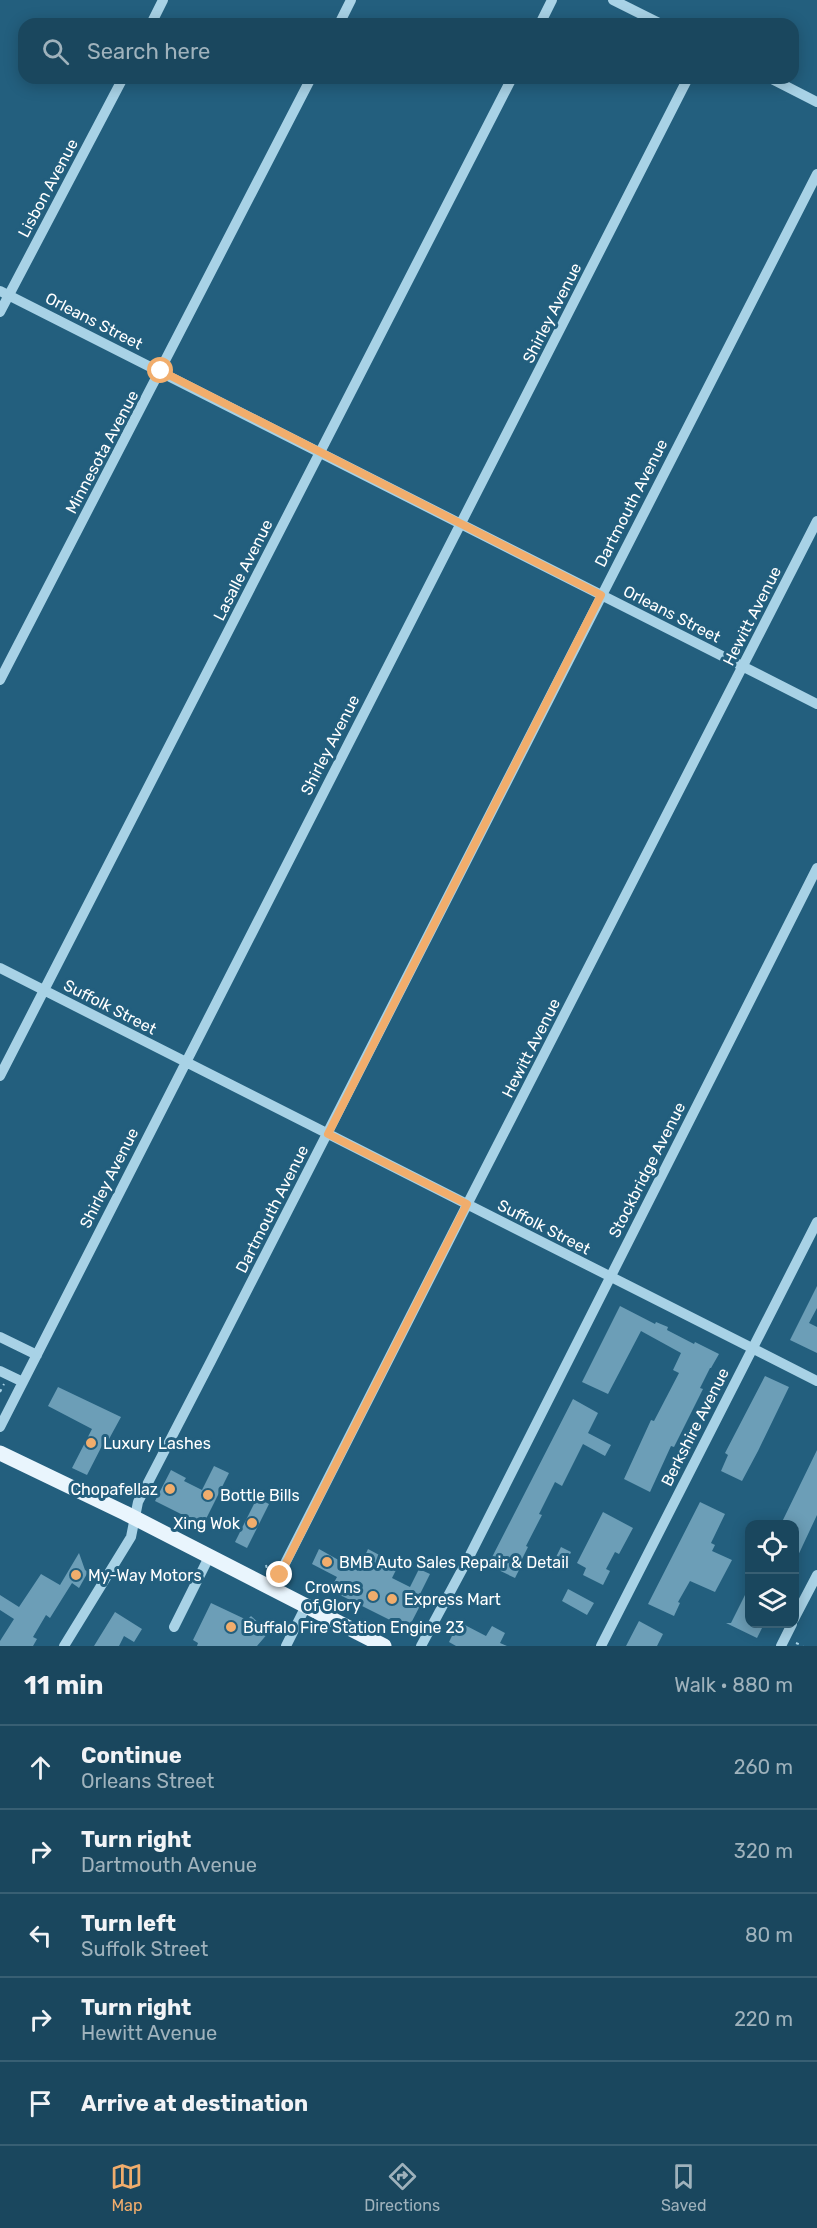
<!DOCTYPE html>
<html lang="en">
<head>
<meta charset="utf-8">
<style>
  body { margin:0; font-family:Rubik,sans-serif; background:#275167; color:#f1f3f6 }
  .controls { position:absolute; right:18px; bottom:18px; display:grid; overflow:hidden; border-radius:12px; box-shadow:0 3px 15px #0003 }
  .controls button { width:54px; height:54px; display:grid; place-items:center; padding:0; border:0; border-bottom:2px solid #385f73; background:#1a475e; color:#f1f3f6; font:30px sans-serif }
  .stop { position:absolute; width:18px; height:18px; margin:-14px; border:4px solid #f1ad6c; border-radius:50%; background:#fff }
  .stop.end { background:#f1ad6c; border-color:#fff; box-shadow:0 2px 6px #0008 }
  .list { margin:0; padding:0; list-style:none }
  h2 { display:flex; justify-content:space-between; align-items:center; height:78px; margin:0; padding:0 24px; font-size:26px }
  h2 small { font-size:20px; font-weight:400; color:#9fb2bc }
  .list li { display:grid; grid-template-columns:39px 1fr auto; gap:18px; align-items:center; box-sizing:border-box; height:84px; padding:0 24px; border-top:2px solid #385f73 }
  .list b { display:block; font-size:22px; white-space:nowrap }
  .list p { margin:0; font-size:20px; white-space:nowrap; color:#9fb2bc }
  .list em { font-size:20px; font-style:normal; color:#9fb2bc }
  .icon { flex:none; width:33px; height:33px; fill:none; stroke:currentColor; stroke-width:2; stroke-linecap:round; stroke-linejoin:round }
  .map { position:relative; flex:none; width:817px; height:1646px; overflow:hidden }
  .search { position:absolute; background:#1a475e; box-shadow:0 3px 15px #0003; left:18px; right:18px; top:18px; height:66px; display:flex; align-items:center; gap:15px; box-sizing:border-box; padding:0 21px; border-radius:18px; color:#9fb2bc; font-size:22px }
  .sheet { height:498px; background:#1a475e }
  nav { display:flex; justify-content:space-around; align-items:center; box-sizing:border-box; height:84px; border-top:2px solid #385f73; background:#1a475e; font-size:16px; color:#9fb2bc }
  nav a { display:grid; justify-items:center; gap:3px }
  nav .on { color:#f1ad6c }
  .map>svg:first-child { display:block }
</style>
</head>
<body>
<div class="map">
<svg width="817" height="1646" viewBox="0 0 817 1646">
  <rect width="100%" height="100%" fill="#235f7e"/>
  <path fill="#6c9eb7" d="M 817,1286 L 817,1308 L 809,1323 L 817,1327 L 817,1353 L 790,1340 Z
    M 620,1306 L 655,1324 L 656,1322 L 668,1327 L 667,1330 L 694,1344 L 695,1342 L 719,1354 L 711,1368 L 710,1368 L 700,1388 L 703,1389 L 674,1447 L 671,1446 L 650,1492 L 624,1479 L 651,1420 L 654,1421 L 679,1373 L 673,1370 L 681,1353 L 641,1331 L 608,1394 L 582,1382 Z
    M 765,1376 L 789,1387 L 758,1451 L 742,1481 L 721,1471 L 728,1455 L 725,1453 Z
    M 58,1387 L 121,1417 L 109,1439 L 106,1438 L 87,1475 L 72,1468 L 92,1429 L 48,1406 Z
    M 573,1399 L 598,1413 L 588,1433 L 611,1445 L 605,1456 L 583,1444 L 562,1486 L 555,1482 L 539,1514 L 542,1515 L 526,1546 L 528,1547 L 520,1563 L 522,1564 L 515,1578 L 488,1565 Z
    M 817,1450 L 817,1515 L 795,1562 L 795,1524 L 781,1524 Z
    M 214,1466 L 229,1473 L 203,1525 L 155,1501 L 171,1470 L 186,1478 L 184,1481 L 202,1490 Z
    M 257,1498 L 269,1504 L 247,1548 L 235,1542 Z
    M 700,1502 L 725,1514 L 711,1543 L 715,1545 L 712,1551 L 732,1560 L 715,1592 L 690,1581 L 678,1602 L 680,1603 L 674,1616 L 648,1604 Z
    M 603,1512 L 633,1528 L 619,1554 L 615,1552 L 606,1569 L 610,1571 L 603,1585 L 583,1575 L 586,1568 L 577,1563 Z
    M 561,1547 L 571,1552 L 566,1564 L 555,1559 Z
    M 319,1549 L 358,1571 L 368,1549 L 383,1557 L 381,1562 L 396,1570 L 392,1578 L 410,1587 L 419,1569 L 430,1574 L 419,1596 L 424,1598 L 408,1629 L 330,1590 L 337,1577 L 312,1564 Z
    M 79,1553 L 85,1570 L 88,1572 L 79,1588 L 72,1583 L 50,1618 L 46,1615 L 33,1637 L 37,1639 L 33,1646 L 0,1646 L 0,1641 L 14,1619 L 0,1610 L 0,1595 L 19,1607 L 41,1574 L 60,1585 Z
    M 750,1585 L 750,1623 L 763,1626 L 757,1638 L 726,1623 L 731,1623 Z
    M 568,1589 L 594,1603 L 587,1615 L 562,1601 Z
    M 211,1603 L 247,1620 L 251,1616 L 269,1632 L 257,1646 L 197,1646 L 198,1643 L 193,1640 Z
    M 115,1612 L 142,1629 L 134,1642 L 124,1636 L 119,1646 L 94,1646 Z
    M 639,1621 L 663,1634 L 657,1646 L 626,1646 Z
    M 459,1622 L 486,1636 L 492,1626 L 505,1633 L 500,1643 L 507,1646 L 456,1646 L 449,1642 Z"/>
  <g fill="none" stroke-linecap="round" stroke-linejoin="round">
    <path stroke="#a8d2e6" stroke-width="2" stroke-dasharray="3 4.5" stroke-linecap="butt" d="M 0,1392 L 4,1384
      M 266,1565 L 267,1569
      M 796,1643 L 803,1646"/>
    <path stroke="#a8d2e6" stroke-width="10" d="M 613,0 L 661,24
      M 151,24 L 163,0
      M 339,24 L 351,0
      M 540,24 L 552,0
      M 770,78 L 817,102
      M 0,291 L 817,704
      M 0,312 L 123,78
      M 0,680 L 311,78
      M 0,968 L 817,1381
      M 0,1076 L 512,78
      M 0,1337 L 37,1355
      M 0,1371 L 23,1382
      M 0,1427 L 688,78
      M 272,1589 L 472,1195 L 817,521
      M 794,1619 L 817,1575
      M 174,1627 L 209,1557
      M 64,1646 L 131,1537 L 138,1502 L 211,1361 L 817,174
      M 286,1646 L 306,1606
      M 421,1646 L 470,1555 L 817,868
      M 601,1646 L 817,1222
      M 781,1646 L 792,1624"/>
    <path stroke="#e9f5fd" stroke-width="15" d="M 0,1453 L 125,1513 L 384,1646"/>
  </g>
  <g fill="none" stroke-linecap="round" stroke-linejoin="round">
    <path stroke="#f1ad6c" stroke-width="8" d="M 161,371 L 601,595 L 328,1134 L 467,1204 L 280,1575"/>
  </g>
  <g fill="#f1ad6c" stroke="#235f7e" stroke-width="2">
    <circle cx="91" cy="1443" r="6"/>
    <circle cx="170" cy="1489" r="6"/>
    <circle cx="208" cy="1495" r="6"/>
    <circle cx="252" cy="1523" r="6"/>
    <circle cx="327" cy="1562" r="6"/>
    <circle cx="76" cy="1575" r="6"/>
    <circle cx="373" cy="1596" r="6"/>
    <circle cx="392" cy="1599" r="6"/>
    <circle cx="231" cy="1627" r="6"/>
  </g>
  <g text-anchor="middle" dominant-baseline="central" stroke-width="6" stroke-linejoin="round" paint-order="stroke">
    <g font-size="16" fill="#fff" stroke="#235f7e">
      <text transform="translate(48 188) rotate(-62)">Lisbon Avenue</text>
      <text transform="translate(552 313) rotate(-63)">Shirley Avenue</text>
      <text transform="translate(94 321) rotate(27)">Orleans Street</text>
      <text transform="translate(102 452) rotate(-62)">Minnesota Avenue</text>
      <text transform="translate(631 503) rotate(-63)">Dartmouth Avenue</text>
      <text transform="translate(243 570) rotate(-63)">Lasalle Avenue</text>
      <text transform="translate(672 614) rotate(27)">Orleans Street</text>
      <text transform="translate(752 616) rotate(-63)">Hewitt Avenue</text>
      <text transform="translate(330 745) rotate(-63)">Shirley Avenue</text>
      <text transform="translate(110 1007) rotate(27)">Suffolk Street</text>
      <text transform="translate(531 1048) rotate(-63)">Hewitt Avenue</text>
      <text transform="translate(647 1170) rotate(-63)">Stockbridge Avenue</text>
      <text transform="translate(109 1178) rotate(-63)">Shirley Avenue</text>
      <text transform="translate(272 1209) rotate(-63)">Dartmouth Avenue</text>
      <text transform="translate(544 1227) rotate(27)">Suffolk Street</text>
      <text transform="translate(695 1427) rotate(-63)">Berkshire Avenue</text>
    </g>
    <g font-size="16" fill="#fff" stroke="#235f7e" text-anchor="start">
      <text x="103" y="1443">Luxury Lashes</text>
      <text x="158" y="1489" text-anchor="end">Chopafellaz</text>
      <text x="220" y="1495">Bottle Bills</text>
      <text x="240" y="1523" text-anchor="end">Xing Wok</text>
      <text x="339" y="1562">BMB Auto Sales Repair &amp; Detail</text>
      <text x="88" y="1575">My-Way Motors</text>
      <text x="361" y="1587" text-anchor="end">Crowns<tspan x="361" dy="18">of Glory</tspan></text>
      <text x="404" y="1599">Express Mart</text>
      <text x="243" y="1627">Buffalo Fire Station Engine 23</text>
    </g>
  </g>
</svg>
<div class="controls">
<button><svg class="icon" aria-label="locate" viewBox="0 0 24 24"><circle cx="12" cy="12" r="6"/><path d="M12 2v4M12 18v4M2 12h4M18 12h4"/></svg></button>
<button><svg class="icon" aria-label="layers" viewBox="0 0 24 24"><path d="M12 4l9 5-9 5-9-5zM3 14l9 5 9-5"/></svg></button>
</div>
<div class="stop" style="left:161px;top:371px"></div>
<div class="stop end" style="left:280px;top:1575px"></div>
<div class="search"><svg class="icon" aria-label="search" viewBox="0 0 24 24"><circle cx="10" cy="10" r="6"/><path d="M15 15l6 6"/></svg>Search here</div>
</div>
<section class="sheet">
<h2>11 min<small>Walk · 880 m</small></h2>
<ul class="list">
<li><svg class="icon" aria-label="ahead" viewBox="0 0 24 24"><path d="M12 20V5M6 11l6-6 6 6"/></svg><div><b>Continue</b><p>Orleans Street</p></div><em>260 m</em></li>
<li><svg class="icon" aria-label="right" viewBox="0 0 24 24"><path d="M7 20v-9h11M14 6l5 5-5 5"/></svg><div><b>Turn right</b><p>Dartmouth Avenue</p></div><em>320 m</em></li>
<li><svg class="icon" aria-label="left" viewBox="0 0 24 24"><path d="M17 20v-9H6M10 6l-5 5 5 5"/></svg><div><b>Turn left</b><p>Suffolk Street</p></div><em>80 m</em></li>
<li><svg class="icon" aria-label="right" viewBox="0 0 24 24"><path d="M7 20v-9h11M14 6l5 5-5 5"/></svg><div><b>Turn right</b><p>Hewitt Avenue</p></div><em>220 m</em></li>
<li><svg class="icon" aria-label="arrive" viewBox="0 0 24 24"><path d="M6 21V4h12l-3 4 3 4H6"/></svg><div><b>Arrive at destination</b></div></li>
</ul>
</section>
<nav>
<a class="on"><svg class="icon" aria-label="map" viewBox="0 0 24 24"><path d="M3 6l6-2 6 2 6-2v14l-6 2-6-2-6 2zM9 4v14M15 6v14"/></svg>Map</a>
<a><svg class="icon" aria-label="directions" viewBox="0 0 24 24"><path d="M12 3l9 9-9 9-9-9zM9 14v-3h6M13 9l2 2-2 2"/></svg>Directions</a>
<a><svg class="icon" aria-label="saved" viewBox="0 0 24 24"><path d="M7 4h10v16l-5-4-5 4z"/></svg>Saved</a>
</nav>
</body>
</html>
